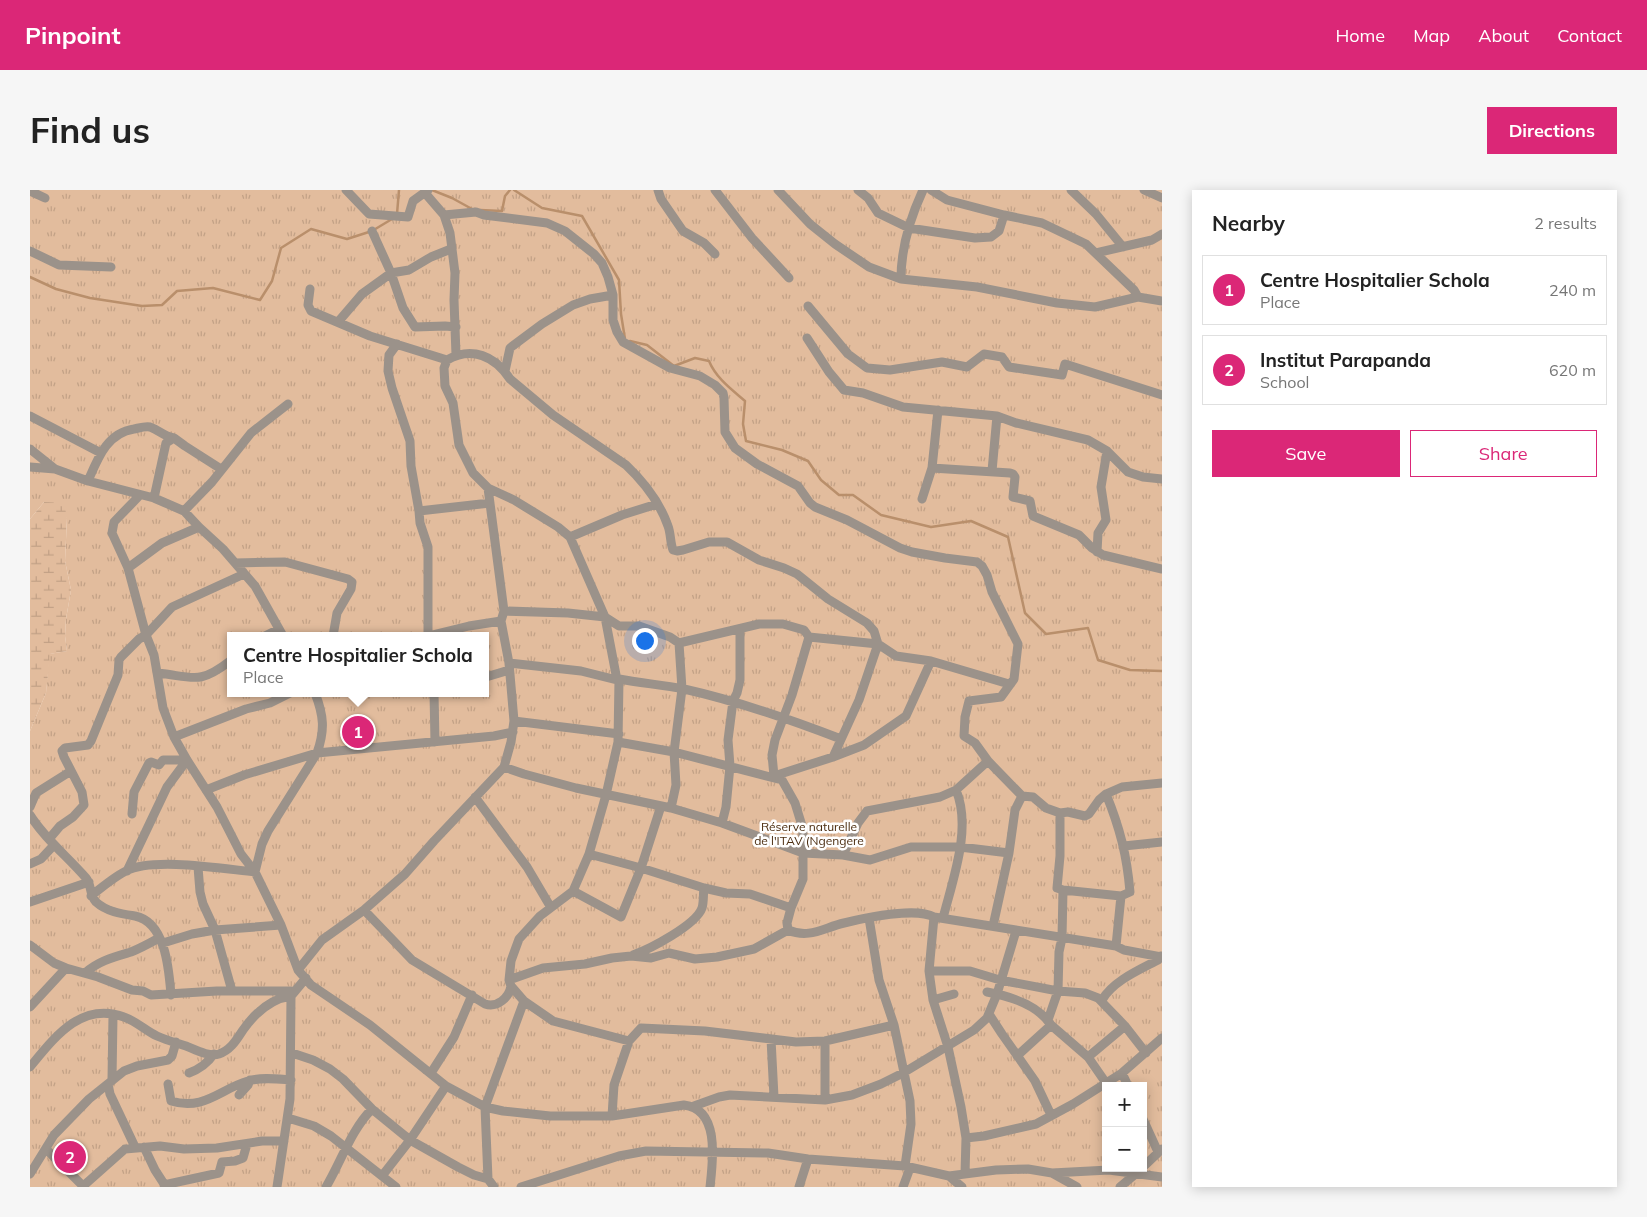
<!DOCTYPE html>
<html lang="en">
<head>
<meta charset="utf-8">
<style>
  body { margin:0; font-family:Mulish,sans-serif; background:#f6f6f6; color:#222 }
  .controls { position:absolute; right:15px; bottom:15px; display:grid; overflow:hidden; border-radius:0px; box-shadow:0 2px 12px #0003 }
  .controls button { width:45px; height:45px; display:grid; place-items:center; padding:0; border:0; border-bottom:1px solid #e0e0e0; background:#fff; color:#222; font:25px sans-serif }
  .you { position:absolute; left:614px; top:450px; width:18px; height:18px; margin:-12px; border:4px solid #fff; border-radius:50%; background:#1a73e8; box-shadow:0 0 0 8px #1a73e833 }
  .badge { display:grid; place-items:center; width:32px; height:32px; border-radius:50%; background:#db2777; color:#fff; font-size:16px; font-weight:700 }
  .pin { position:absolute; translate:-50% -50%; border:2px solid #fff; box-shadow:0 1px 5px #0006 }
  .popup { position:absolute; left:197px; top:442px; width:262px; height:65px; box-sizing:border-box; display:grid; place-content:center; border-radius:0px; background:#fff; filter:drop-shadow(0 1px 4px #0005); font-size:16px; white-space:nowrap; color:#767676 }
  .popup b { font-size:19px; color:#222 }
  .popup::after { content:''; position:absolute; left:50%; top:100%; margin-left:-10px; border:10px solid transparent; border-top-color:#fff }
  .list { margin:0; padding:0; list-style:none }
  h2 { display:flex; justify-content:space-between; align-items:center; height:65px; margin:0; padding:0 20px; font-size:21px }
  h2 small { font-size:16px; font-weight:400; color:#767676 }
  .list li { display:grid; grid-template-columns:32px 1fr auto; gap:15px; align-items:center; box-sizing:border-box; height:70px; margin:0 10px 10px; padding:0 10px; border:1px solid #e0e0e0; border-radius:0px }
  .list b { display:block; font-size:19px; white-space:nowrap }
  .list p { margin:0; font-size:16px; white-space:nowrap; color:#767676 }
  .list em { font-size:16px; font-style:normal; color:#767676 }
  .actions { display:flex; gap:10px; padding:15px 20px }
  .actions a { flex:1; padding:11px 0; border:1px solid #db2777; border-radius:0px; text-align:center; font-size:18px; color:#db2777 }
  .actions .main { background:#db2777; color:#fff }
  .map { position:relative; flex:none; width:1132px; height:997px; overflow:hidden; border-radius:0px }
  header { display:flex; align-items:center; gap:30px; box-sizing:border-box; height:70px; padding:0 25px; background:#db2777; color:#fff }
  header strong { font-size:24px }
  nav { display:flex; gap:28px; margin-inline-start:auto; font-size:18px }
  .intro { display:flex; align-items:center; justify-content:space-between; box-sizing:border-box; height:120px; padding:0 30px }
  h1 { margin:0; font-size:35px }
  .button { padding:12px 22px; border-radius:0px; background:#db2777; color:#fff; font-size:18px; font-weight:700 }
  main { display:flex; gap:30px; padding:0 30px }
  aside { flex:1; background:#fff; border-radius:0px; box-shadow:0 2px 12px #0003 }
  .map>svg:first-child { display:block }
</style>
</head>
<body>
<header>
<strong>Pinpoint</strong>
<nav><a>Home</a><a>Map</a><a>About</a><a>Contact</a></nav>
</header>
<div class="intro"><h1>Find us</h1><a class="button">Directions</a></div>
<main>
<div class="map">
<svg width="1132" height="997" viewBox="0 0 1132 997">
  <defs>
    <pattern id="grass-tufts" width="24" height="20" patternUnits="userSpaceOnUse" patternTransform="scale(1.25)"><rect width="24" height="20" fill="#e2bc9d"/><path d="M3 7l-1-3M5 7V3M7 7l1-3M15 17l-1-3M17 17v-4M19 17l1-3" fill="none" stroke="#c2a186"/></pattern>
    <pattern id="wetland-marsh" width="20" height="14" patternUnits="userSpaceOnUse" patternTransform="scale(1.25)"><rect width="20" height="14" fill="#e2bc9d"/><path d="M1 5h8M5 5V1M11 12h8M15 12V8" fill="none" stroke="#c2a186"/></pattern>
  </defs>
  <rect width="100%" height="100%" fill="#fceee3"/>
  <path fill="url(#grass-tufts)" fill-rule="evenodd" d="M 0,0 L 1132,0 L 1132,997 L 0,997 L 0,541 L 16,503 L 19,464 L 37,461 L 35,446 L 36,429 L 41,400 L 35,371 L 37,328 L 14,312 L 0,329 ZM 200,446 L 456,446 L 456,503 L 200,503 ZM 1076,896 L 1113,896 L 1113,978 L 1076,978 Z"/>
  <path fill="url(#wetland-marsh)" d="M 14,312 L 34,313 L 37,328 L 35,371 L 41,400 L 36,429 L 35,446 L 37,461 L 20,464 L 16,503 L 0,541 L 0,329 Z"/>
  <g fill="none" stroke-linecap="round" stroke-linejoin="round">
    <path stroke="#b98f6b" stroke-width="2.5" d="M 402,0 L 422,8 L 442,19
      M 484,0 L 512,18 L 552,26 L 589,90 L 591,124 L 595,149
      M 450,20 L 472,21 L 475,6 L 480,0
      M 367,24 L 369,0
      M 0,87 L 26,99 L 60,108 L 112,116 L 132,115 L 147,101 L 183,98 L 230,110 L 242,91 L 251,58 L 281,39 L 317,49 L 342,41 L 362,29
      M 600,151 L 617,155 L 644,176 L 665,168 L 679,171 C 686,188 701,199 715,211 L 713,234 L 716,251 L 752,260 L 778,271 L 791,290 L 809,305 L 823,305 L 851,325 L 901,337 L 941,331 L 978,347 L 995,423 L 1016,444 L 1058,438 L 1068,470 L 1100,480 L 1132,481"/>
    <path stroke="#9b928a" stroke-width="9" d="M 316,0 L 339,24 L 378,27 L 383,11 L 398,0
      M 628,0 L 631,9 L 653,41 L 674,53 L 685,64
      M 685,0 L 722,48 L 759,88
      M 748,0 L 780,34 L 805,54 L 839,77 L 871,89 L 947,97 L 1027,113 L 1065,117 L 1108,107
      M 828,0 L 838,8 L 848,23 L 879,38 L 945,48 L 961,47 L 969,41 L 974,25 L 1012,33 L 1056,54 L 1104,100 L 1108,107 L 1132,111
      M 901,0 L 917,10 L 974,25
      M 1041,0 L 1066,24 L 1093,57
      M 1114,0 L 1132,8
      M 0,1 L 15,8
      M 395,3 L 414,25 L 420,43 L 425,83 L 424,110 L 426,165
      M 414,25 L 446,22 L 454,25 L 517,33 L 535,41 L 564,64 L 572,73 L 578,87 L 583,105 L 583,130 L 587,142 L 593,152 L 640,178 L 670,186 L 685,195 L 693,203 L 694,208 L 695,242 L 705,258 L 727,274 L 768,296 L 780,313 L 785,317 L 817,330 L 870,358 L 882,362 L 915,368 L 947,372 L 952,376 L 957,385 L 962,402 L 988,454 L 984,489 L 971,507 L 939,511 L 935,527 L 934,546 L 945,553 L 958,571 L 992,606 L 1003,607 L 1016,618 L 1030,623 L 1038,622 L 1055,626 L 1059,624 L 1069,610 L 1076,604 L 1092,597 L 1132,593
      M 342,41 L 361,83 L 373,118 L 385,137 L 415,136 L 426,137
      M 0,61 L 29,75 L 81,77
      M 1066,63 L 1122,50 L 1132,44
      M 871,89 C 871,58 880,28 893,0
      M 280,99 L 278,115 L 281,121 L 340,146 L 417,170
      M 778,116 L 818,164 L 837,178 L 860,180 L 912,172 L 937,177 L 954,164 L 972,167 L 979,177 L 1032,185 L 1035,174 L 1132,205
      M 308,132 L 332,104 L 357,86 L 361,83 L 379,80 L 401,67 L 421,59
      M 777,148 L 799,182 L 814,200 L 833,203 L 873,217 L 967,226 L 986,233 L 1058,250 L 1077,261 L 1098,282 L 1113,287 L 1132,289
      M 367,154 L 359,165 L 358,181 L 362,198 L 380,251 L 381,276 L 389,321 L 390,333 L 398,357 L 398,446
      M 475,181 L 480,158 L 512,134 L 543,115 L 560,109 L 583,105
      M 0,226 L 71,263
      M 0,259 L 25,279
      M 0,277 L 25,279 L 58,291 L 124,308 L 154,321 L 169,337 L 193,359 L 225,396 L 253,446
      M 902,278 L 980,283 L 983,284 L 985,287 L 983,307 L 1000,311 L 1003,326 L 1049,345 L 1062,358 L 1073,365 L 1132,379
      M 962,281 L 967,226
      M 58,291 C 68,268 77,243 104,239 C 109,238 115,236 120,237 C 129,240 133,246 144,248
      M 458,298 L 484,310 L 528,337 L 540,347 L 575,427 L 587,490 L 589,489 L 588,552 L 576,605 L 559,664 L 543,701 L 510,726 L 489,749 L 481,771 L 479,790 L 481,796 L 494,811 L 523,831 L 599,851 L 611,838 L 675,841 L 766,852 L 795,851 L 864,835
      M 110,305 L 84,332 L 82,343 L 98,378 L 116,445 L 124,465 L 133,518 L 144,547 L 157,570 L 187,617 L 211,664 L 225,682
      M 124,308 L 136,253 L 144,248 L 155,256 L 191,279
      M 892,309 L 902,278 L 908,220
      M 154,321 L 182,292 L 221,243 L 258,214
      M 389,321 L 460,313
      M 540,347 L 592,325 L 627,314
      M 1067,362 L 1068,343 L 1076,330 L 1071,297 L 1077,261
      M 205,373 L 255,372 L 318,389 L 322,392 L 321,399 L 307,423 L 303,446
      M 98,378 L 132,353 L 169,337
      M 474,421 L 538,423 L 575,427 L 589,436 L 609,436 L 640,447 L 649,453 L 729,434 L 753,434 L 774,440 L 779,447 L 762,505 L 745,550 L 742,565 L 744,586 L 752,590 L 765,613 L 773,639 L 773,689 L 761,718 L 757,733 L 758,740
      M 235,446 L 249,439
      M 398,446 L 439,436 L 471,431
      M 779,447 L 848,454 L 866,466 L 901,471 L 979,494
      M 479,473 L 551,481 L 587,490
      M 128,483 C 164,487 169,495 200,471
      M 456,487 L 479,480
      M 589,489 C 611,493 633,495 654,499 C 708,511 759,529 811,549
      M 285,503 C 294,526 295,540 287,563 L 238,641 L 232,654 L 225,682 L 251,735 L 268,780 L 281,795 L 340,835 L 416,896 L 455,917 L 473,921 L 520,926 L 582,926 L 654,915 C 690,919 683,970 680,997
      M 404,503 L 405,552
      M 484,531 L 589,544
      M 144,547 L 216,519 L 240,513 L 260,503
      M 588,552 L 644,562 L 748,589
      M 474,577 L 494,584 L 546,598 L 641,618 L 692,633 L 773,663 L 813,665 L 840,670 L 881,657 L 930,657 L 979,663
      M 744,586 L 803,567 L 834,555 L 876,526 L 901,471
      M 176,600 L 214,585 L 287,563 L 464,546 L 483,542
      M 1076,604 C 1090,638 1097,666 1100,702 L 1091,706 L 1086,756
      M 445,607 L 497,677 L 520,716
      M 0,617 L 6,603 L 41,581
      M 641,618 L 646,595 L 644,562 L 652,499 L 649,453
      M 102,624 L 104,602 L 119,573 L 121,572 L 129,575 L 133,570 L 157,570
      M 0,625 C 15,649 37,666 56,688 C 62,695 59,705 66,712 C 77,722 92,724 105,726 C 136,732 139,781 141,805
      M 692,633 L 696,617 L 700,576 L 698,550 L 703,511 L 707,503 L 710,490 L 710,440
      M 19,649 L 30,636 L 43,627 L 54,615 L 52,602 L 34,567 L 32,561 L 35,558 L 58,555 L 61,551 L 88,485 L 89,470 L 91,467 L 109,449 L 116,445 L 142,417 L 214,384
      M 1094,656 L 1132,652
      M 559,664 L 611,678 L 674,698 L 696,703 L 720,704 L 761,718
      M 813,665 L 828,633 L 837,621 L 910,607 L 926,600 L 958,571
      M 0,674 L 11,669 L 24,655
      M 168,677 L 170,702 L 173,714 L 185,740 L 202,801
      M 97,681 L 137,597 L 157,570
      M 1033,700 L 1091,706
      M 543,701 L 591,727 L 611,678 L 631,616
      M 61,706 C 72,697 84,687 96,681 C 123,667 194,679 225,682
      M 0,712 L 59,692
      M 334,720 L 382,770 L 455,814 C 467,818 479,808 481,796
      M 904,727 L 899,781 L 903,810 L 918,857 L 931,917 L 936,948 L 935,984
      M 839,728 L 849,790 L 864,835 L 880,911 L 881,934 L 875,976
      M 913,728 C 923,689 942,638 926,600
      M 963,736 L 979,663 L 985,620 L 992,606
      M 133,753 L 162,744 L 185,740 L 251,735
      M 0,755 L 24,773 L 36,778 L 68,787 L 102,800 L 113,801 L 121,805 L 187,801 L 261,801
      M 603,765 C 620,759 666,735 672,718 C 674,712 673,704 674,698
      M 268,780 L 292,750 L 334,720 L 375,684 L 404,651 L 474,577 L 481,552 L 484,531 L 479,473 L 471,431 L 474,421 L 458,298 L 443,283 L 429,255 L 423,213 L 415,196 L 414,178 L 417,170 C 442,156 465,166 480,189 L 523,225 L 596,275 C 614,292 630,313 638,336 C 641,344 640,352 643,360 L 647,361 L 653,360 L 679,352 L 697,352 L 729,370 L 754,378 L 767,384 L 798,409 L 837,433 L 844,441 L 848,454 L 829,510 L 803,567
      M 899,781 L 940,781 L 970,790 L 1028,801 L 1055,803 L 1068,808 L 1095,836 L 1116,863
      M 55,783 C 68,771 84,767 101,762 C 111,758 120,753 129,748
      M 479,790 L 513,778 L 555,774 L 582,768 L 601,766 L 621,768 L 639,763 L 665,769 L 687,767 L 724,759 L 758,740 C 779,749 793,738 814,733 C 835,728 886,717 904,727 L 1086,756 L 1094,760 L 1132,767
      M 957,802 C 979,806 1008,815 1021,835 L 1058,867 L 1076,893
      M 903,810 L 924,804
      M 1072,810 C 1083,791 1109,780 1128,770 L 1131,766
      M 0,817 L 36,778
      M 959,824 L 972,844 L 1005,891 L 1021,925
      M 1018,830 L 1028,801 L 1029,762 L 1032,748 L 1033,700 L 1027,698 L 1030,666 L 1030,623
      M 741,849 L 744,907
      M 795,851 L 795,910
      M 262,863 L 283,870 L 300,879 L 313,889 L 342,919 L 380,950 L 428,977 L 444,985 L 458,989 L 464,997
      M 987,866 L 1021,835
      M 1058,867 L 1095,836
      M 0,877 C 24,848 51,811 94,827 C 106,831 116,841 127,846 C 136,850 147,853 156,856 C 166,860 179,867 189,864 C 201,860 207,849 213,840 C 225,823 240,809 261,806
      M 159,883 C 170,879 177,874 184,864
      M 401,883 L 424,847 L 442,805
      M 1092,883 L 1098,896
      M 82,890 L 83,825
      M 78,894 L 80,904 L 105,957
      M 138,894 L 141,911 C 174,921 190,899 218,891 C 231,887 247,889 261,890
      M 209,905 L 218,895 L 220,890
      M 664,916 L 689,907 L 700,905 L 795,910 L 822,905 L 851,894 L 873,883 L 944,840 L 957,828 L 967,804 L 986,741
      M 582,926 L 584,895 L 599,851
      M 258,928 L 284,936 L 301,946 L 366,997
      M 1113,929 L 1128,962
      M 936,948 L 954,946 L 1006,934 L 1043,914 L 1092,883 L 1132,848
      M 114,957 L 125,980 L 136,997
      M 16,959 L 54,997
      M 1113,977 L 1132,959
      M 1022,983 L 1047,997
      M 0,984 L 24,945 L 59,909 L 94,881 L 107,876 L 138,870 L 142,866 L 146,852
      M 352,986 L 380,950 L 416,896
      M 919,986 L 932,997
      M 458,989 L 455,917 L 494,811
      M 134,995 L 189,983 L 192,972 L 205,971 L 213,968 L 217,954
      M 52,997 L 95,959 L 130,956 L 154,959 L 187,958 L 232,951 L 254,951
      M 247,997 L 260,909 L 261,806 L 276,788
      M 296,997 C 311,972 321,940 342,919
      M 491,997 L 589,966 L 616,961 L 738,963 L 778,969 L 875,976 L 919,986 L 966,980 L 998,979 L 1022,983 L 1079,980 L 1132,987
      M 769,997 L 778,969
      M 873,997 L 880,978
      M 1090,997 L 1109,981"/>
  </g>
  <g text-anchor="middle" dominant-baseline="central" stroke-width="5" stroke-linejoin="round" paint-order="stroke">
    <g font-size="12" fill="#4b2d10" stroke="#fff">
      <text x="779" y="636">Réserve naturelle<tspan x="779" dy="14">de l'ITAV (Ngengere</tspan></text>
    </g>
  </g>
</svg>
<div class="controls">
<button>+</button>
<button>−</button>
</div>
<div class="you"></div>
<div class="pin badge" style="left:328px;top:542px">1</div>
<div class="popup"><b>Centre Hospitalier Schola</b>Place</div>
<div class="pin badge" style="left:40px;top:967px">2</div>
</div>
<aside>
<h2>Nearby<small>2 results</small></h2>
<ul class="list">
<li><span class="badge">1</span><div><b>Centre Hospitalier Schola</b><p>Place</p></div><em>240 m</em></li>
<li><span class="badge">2</span><div><b>Institut Parapanda</b><p>School</p></div><em>620 m</em></li>
</ul>
<div class="actions"><a class="main">Save</a><a>Share</a></div>
</aside>
</main>
</body>
</html>
